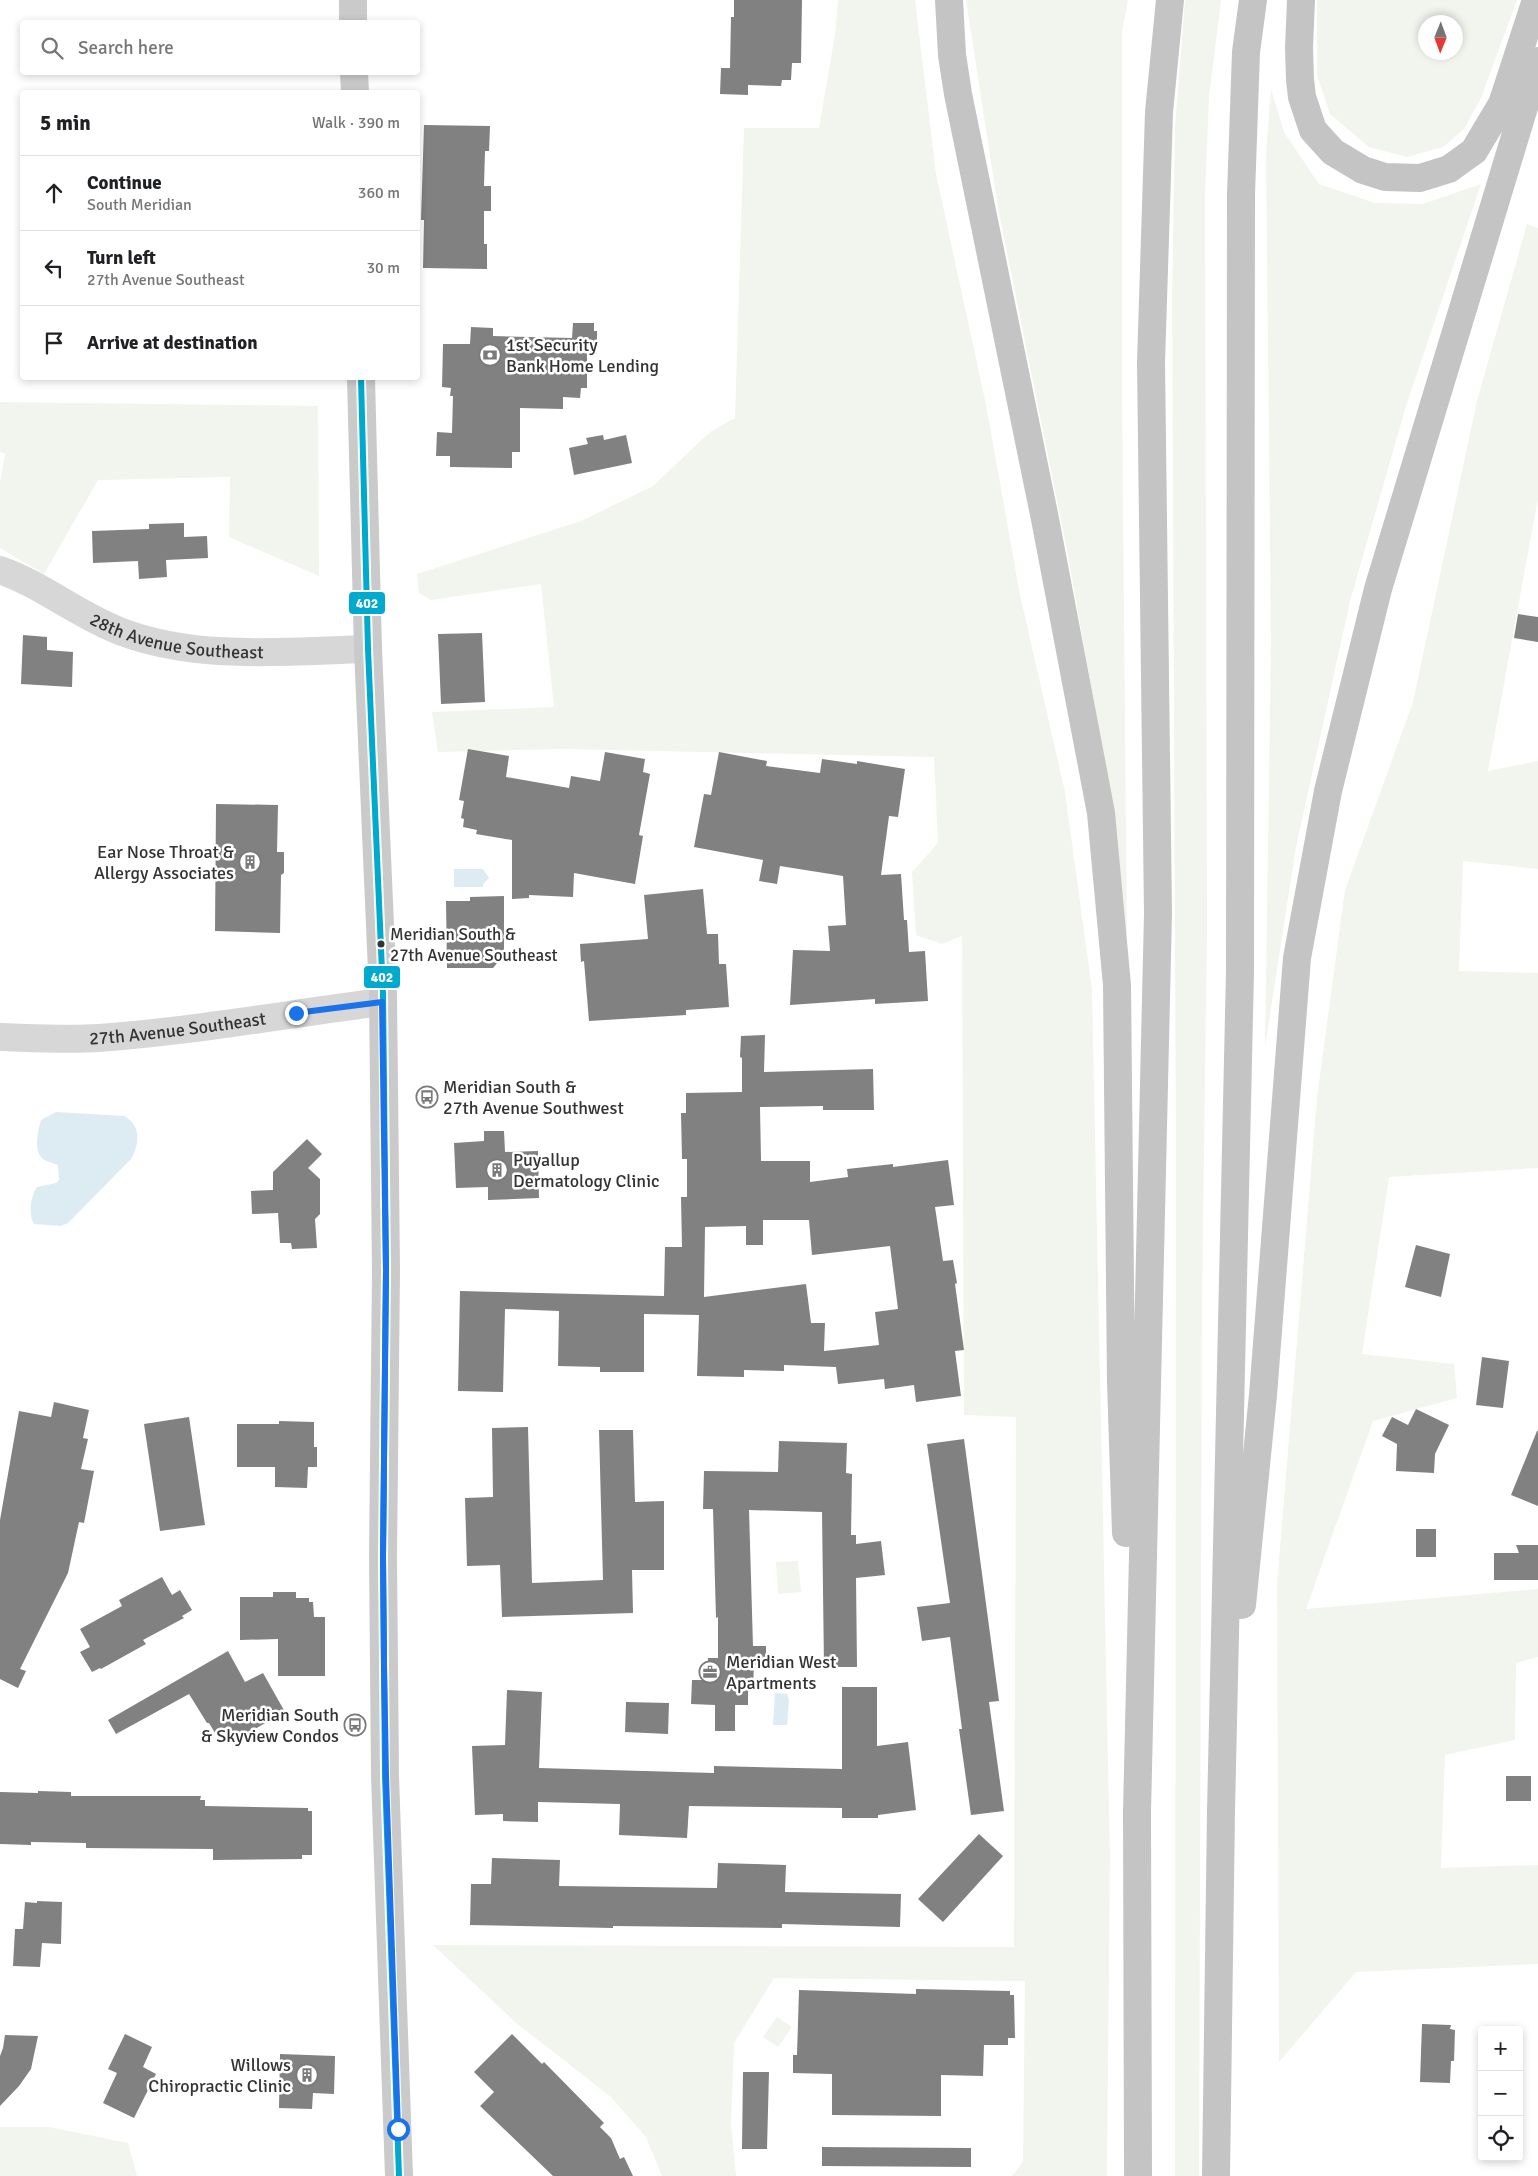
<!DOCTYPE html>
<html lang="en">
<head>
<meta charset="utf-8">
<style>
  body { margin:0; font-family:Signika,sans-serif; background:#f2f2f2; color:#202124 }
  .controls { position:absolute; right:15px; bottom:15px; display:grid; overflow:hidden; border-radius:5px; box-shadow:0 2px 8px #0003 }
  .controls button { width:45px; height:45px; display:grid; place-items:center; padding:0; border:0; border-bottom:1px solid #e0e0e0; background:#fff; color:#202124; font:25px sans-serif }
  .compass { position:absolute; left:1418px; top:15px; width:45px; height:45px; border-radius:50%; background:#fff; box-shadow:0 2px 8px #0003; rotate:181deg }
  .stop { position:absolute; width:15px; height:15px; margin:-11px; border:4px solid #1a73e8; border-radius:50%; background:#fff }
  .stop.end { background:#1a73e8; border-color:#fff; box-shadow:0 1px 5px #0008 }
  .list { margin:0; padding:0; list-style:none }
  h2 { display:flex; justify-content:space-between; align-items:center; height:65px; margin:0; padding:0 20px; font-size:21px }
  h2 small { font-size:16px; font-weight:400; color:#757577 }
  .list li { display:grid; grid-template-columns:32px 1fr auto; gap:15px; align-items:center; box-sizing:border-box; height:75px; padding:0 20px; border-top:1px solid #e0e0e0 }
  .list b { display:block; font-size:19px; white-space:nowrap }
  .list p { margin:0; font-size:16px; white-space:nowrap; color:#757577 }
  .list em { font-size:16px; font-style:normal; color:#757577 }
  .icon { flex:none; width:28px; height:28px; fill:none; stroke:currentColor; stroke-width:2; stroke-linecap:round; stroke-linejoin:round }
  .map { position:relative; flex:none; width:1538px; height:2176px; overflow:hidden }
  .search { position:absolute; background:#fff; box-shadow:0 2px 8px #0003; left:20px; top:20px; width:400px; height:55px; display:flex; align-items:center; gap:12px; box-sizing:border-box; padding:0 18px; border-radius:5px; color:#757577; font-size:19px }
  .panel { position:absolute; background:#fff; box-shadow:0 2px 8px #0003; left:20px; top:90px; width:400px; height:290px; border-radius:5px }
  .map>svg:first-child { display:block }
</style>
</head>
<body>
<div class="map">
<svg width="1538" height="2176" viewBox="0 0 1538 2176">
  <rect width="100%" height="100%" fill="#fff"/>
  <path fill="#f1f5ed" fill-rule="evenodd" d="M 838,0 L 915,0 L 936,174 L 986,405 L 1020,595 L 1065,792 L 1092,990 L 1110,1857 L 1107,2176 L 1012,2176 L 1023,2162 L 1025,1981 L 774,1978 L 734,2043 L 731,2125 L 736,2176 L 662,2176 L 646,2137 L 611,2097 L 515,2022 L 433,1945 L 1014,1947 L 1016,1417 L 964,1415 L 962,936 L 942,944 L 916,935 L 912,872 L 938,843 L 934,757 L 563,749 L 438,752 L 432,712 L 554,707 L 541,584 L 431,600 L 419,593 L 417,574 L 581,521 L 653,486 L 710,432 L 735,418 L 744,128 L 819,128 L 835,35 Z
    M 966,0 L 1128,0 L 1122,32 L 1122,392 L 1127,943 L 1107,776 L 1068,555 L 999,213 Z
    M 1185,0 L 1221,0 L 1209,97 L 1205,193 L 1207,930 L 1202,1305 L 1199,2176 L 1175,2176 L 1176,1142 L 1172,295 L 1175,128 Z
    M 1317,0 L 1517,0 L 1481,98 L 1464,129 L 1443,147 L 1407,157 L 1369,147 L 1330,114 L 1317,75 ZM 1426,22 L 1456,22 L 1456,52 L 1426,52 Z
    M 1271,89 L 1284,132 L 1319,184 L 1375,203 L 1423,204 L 1481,184 L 1406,406 L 1350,601 L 1296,847 L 1265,1047 L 1271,641 L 1266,153 Z
    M 1527,224 L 1538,228 L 1538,498 L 1488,771 L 1538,761 L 1538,869 L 1463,861 L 1459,971 L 1538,973 L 1538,1168 L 1389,1177 L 1362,1354 L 1454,1364 L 1457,1398 L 1373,1421 L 1306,1609 L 1538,1589 L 1538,1657 L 1516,1663 L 1515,1740 L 1445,1755 L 1441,1868 L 1538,1865 L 1538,1964 L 1356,1972 L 1279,2062 L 1277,1585 L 1317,1098 L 1345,890 L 1413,702 L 1477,401 Z
    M 0,402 L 318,406 L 319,576 L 229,537 L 230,477 L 98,480 L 44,574 L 0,548 L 0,482 L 5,454 L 0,452 Z
    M 798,1561 L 801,1592 L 778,1594 L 776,1562 Z
    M 777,2017 L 792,2027 L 778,2047 L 763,2037 Z
    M 0,2127 L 49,2127 L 128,2143 L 137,2176 L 0,2176 Z"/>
  <path fill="#ddebf3" d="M 454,869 L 483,869 L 489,878 L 483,884 L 483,887 L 454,887 Z
    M 56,1112 L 124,1116 C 141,1125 140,1144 131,1159 L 68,1223 L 61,1226 L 34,1224 C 28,1215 31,1195 37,1187 L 56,1183 L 59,1180 L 58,1165 C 54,1163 47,1162 43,1159 C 33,1152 38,1130 41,1120 Z
    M 775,1693 L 787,1694 L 789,1700 L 787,1725 L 773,1725 Z"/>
  <path fill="#818181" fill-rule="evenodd" d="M 734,0 L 802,0 L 801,63 L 792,63 L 791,80 L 782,80 L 781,86 L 748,85 L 748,95 L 720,94 L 721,68 L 730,68 L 731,17 L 734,17 Z
    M 424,125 L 490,126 L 489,151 L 485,151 L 484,186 L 491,186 L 491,211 L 484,211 L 484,244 L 487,244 L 487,269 L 423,268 L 424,220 L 421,220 Z
    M 573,323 L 594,323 L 594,331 L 597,331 L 597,354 L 587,353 L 587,388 L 581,388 L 580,398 L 563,397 L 563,409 L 520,408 L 520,452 L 512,452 L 512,468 L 450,467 L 450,456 L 436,456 L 437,432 L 452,433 L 453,396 L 450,396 L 451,388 L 442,387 L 443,344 L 470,344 L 471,327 L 493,328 L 493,336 L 572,338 Z
    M 603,435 L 604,440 L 626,435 L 632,463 L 574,475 L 569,448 L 588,444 L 586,438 Z
    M 184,523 L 184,537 L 207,536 L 208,558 L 166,560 L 167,577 L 139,579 L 138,561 L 93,563 L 92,531 L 149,529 L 149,524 Z
    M 1518,614 L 1538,617 L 1538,642 L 1514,638 Z
    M 482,633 L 485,702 L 441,704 L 438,634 Z
    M 23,635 L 47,637 L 47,650 L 73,652 L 72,687 L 21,684 Z
    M 468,749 L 509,756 L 506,777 L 569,788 L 571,776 L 600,781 L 605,752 L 645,759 L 643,772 L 650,774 L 639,835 L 643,836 L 635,884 L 574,873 L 573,897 L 529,895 L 529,898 L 512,899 L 512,840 L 476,834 L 477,830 L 463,827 L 464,819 L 461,818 L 464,801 L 459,800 Z
    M 719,752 L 767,761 L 766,766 L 820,773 L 822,759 L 857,764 L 857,761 L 905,769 L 898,817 L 889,816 L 881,875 L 901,874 L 904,920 L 907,920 L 909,952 L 925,951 L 928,1001 L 875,1004 L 875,999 L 790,1005 L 793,950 L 830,951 L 828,926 L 846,925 L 843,876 L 780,866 L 777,884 L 759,881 L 763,860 L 694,847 L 704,794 L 711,795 Z
    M 216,804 L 278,805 L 277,852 L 284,852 L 284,873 L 281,875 L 280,933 L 215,931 Z
    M 703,889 L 707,934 L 718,934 L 719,964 L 726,964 L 729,1007 L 686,1010 L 686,1015 L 589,1021 L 584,961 L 581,962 L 580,944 L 648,939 L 644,895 Z
    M 504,896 L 504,955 L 493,968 L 447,968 L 446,901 L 470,901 L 470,897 Z
    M 765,1035 L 764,1072 L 873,1069 L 874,1110 L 823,1110 L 823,1106 L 760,1107 L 761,1161 L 810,1161 L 810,1182 L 848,1177 L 847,1169 L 893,1164 L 893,1167 L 948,1160 L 954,1205 L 935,1207 L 943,1261 L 953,1260 L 957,1283 L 955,1284 L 964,1350 L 955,1351 L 961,1396 L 916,1402 L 914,1385 L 885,1389 L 884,1379 L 838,1384 L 836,1367 L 784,1365 L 784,1371 L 744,1370 L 744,1377 L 697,1376 L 699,1315 L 644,1314 L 644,1372 L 600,1372 L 600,1367 L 558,1366 L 559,1311 L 505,1309 L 503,1392 L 458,1391 L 460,1291 L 664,1296 L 665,1247 L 682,1247 L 681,1197 L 687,1197 L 687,1159 L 682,1159 L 681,1113 L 686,1113 L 686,1093 L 742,1092 L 742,1058 L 740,1057 L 741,1036 ZM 763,1220 L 809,1220 L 812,1255 L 890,1246 L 898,1309 L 875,1312 L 879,1345 L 824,1351 L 825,1323 L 811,1323 L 806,1284 L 704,1297 L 705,1227 L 746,1226 L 746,1245 L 763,1245 Z
    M 484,1131 L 504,1131 L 505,1152 L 538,1151 L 539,1198 L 488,1200 L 488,1187 L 456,1188 L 454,1143 L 484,1141 Z
    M 307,1139 L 322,1154 L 308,1168 L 320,1179 L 320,1214 L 315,1219 L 317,1248 L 292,1249 L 291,1243 L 280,1243 L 278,1213 L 252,1214 L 251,1191 L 273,1190 L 273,1172 Z
    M 1416,1245 L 1450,1254 L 1441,1297 L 1405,1287 Z
    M 1482,1357 L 1509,1361 L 1503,1408 L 1476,1405 Z
    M 54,1402 L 89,1410 L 83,1438 L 88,1439 L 81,1469 L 94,1471 L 84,1523 L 79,1522 L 68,1573 L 20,1669 L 26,1671 L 18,1688 L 0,1679 L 0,1520 L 19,1411 L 51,1417 Z
    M 1416,1409 L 1449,1425 L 1435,1454 L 1434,1473 L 1396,1471 L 1397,1444 L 1382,1436 L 1392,1417 L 1408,1425 Z
    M 189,1417 L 205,1525 L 160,1531 L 144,1424 Z
    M 279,1421 L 314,1422 L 314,1447 L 317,1447 L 317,1467 L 308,1467 L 307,1488 L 275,1487 L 275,1467 L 237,1467 L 237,1424 L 279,1424 Z
    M 528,1427 L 532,1583 L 603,1580 L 599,1430 L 633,1430 L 635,1502 L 664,1501 L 664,1570 L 632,1570 L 633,1613 L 502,1617 L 500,1565 L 467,1566 L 465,1498 L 493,1497 L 492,1428 Z
    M 1537,1431 L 1538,1431 L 1538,1506 L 1511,1495 Z
    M 964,1439 L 999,1701 L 989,1702 L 1004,1811 L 971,1815 L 959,1729 L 962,1729 L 950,1637 L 922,1641 L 917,1607 L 950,1603 L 927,1444 Z
    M 779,1441 L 847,1443 L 846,1473 L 852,1474 L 851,1535 L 856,1535 L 856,1544 L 881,1541 L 885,1575 L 856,1578 L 857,1667 L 824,1667 L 822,1512 L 749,1510 L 753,1646 L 766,1646 L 766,1665 L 754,1665 L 753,1688 L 748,1688 L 748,1705 L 735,1705 L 735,1731 L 715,1731 L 715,1705 L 691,1704 L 692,1680 L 707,1680 L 708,1658 L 718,1658 L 718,1617 L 716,1618 L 713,1509 L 703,1509 L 704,1471 L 778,1472 Z
    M 1416,1529 L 1436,1529 L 1436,1557 L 1416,1557 Z
    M 1516,1545 L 1538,1545 L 1538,1580 L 1494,1580 L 1494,1553 L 1519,1553 Z
    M 162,1577 L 172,1595 L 180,1590 L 192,1610 L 182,1616 L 184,1618 L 143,1640 L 146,1644 L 101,1669 L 100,1668 L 92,1672 L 80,1652 L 90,1647 L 80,1629 L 122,1606 L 119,1600 Z
    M 273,1592 L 296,1592 L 296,1598 L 309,1598 L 309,1602 L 313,1602 L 314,1617 L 325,1617 L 325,1676 L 278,1676 L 278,1639 L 240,1640 L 240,1597 L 273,1597 Z
    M 228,1651 L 245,1682 L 263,1673 L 285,1712 L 241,1737 L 238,1732 L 225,1739 L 222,1736 L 218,1738 L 209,1723 L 207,1723 L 189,1694 L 116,1734 L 108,1720 Z
    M 842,1687 L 877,1687 L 877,1746 L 908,1742 L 916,1810 L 878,1815 L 878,1818 L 842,1818 L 842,1808 L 689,1806 L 687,1838 L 619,1835 L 620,1804 L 538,1802 L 538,1822 L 503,1821 L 503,1814 L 475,1815 L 472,1746 L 505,1745 L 507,1690 L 542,1692 L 539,1768 L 714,1773 L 714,1766 L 842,1769 Z
    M 626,1702 L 669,1703 L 668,1734 L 625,1732 Z
    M 1506,1776 L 1531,1776 L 1531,1801 L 1506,1801 Z
    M 38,1791 L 71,1792 L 71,1796 L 201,1796 L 200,1800 L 205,1800 L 205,1806 L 308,1808 L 308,1811 L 312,1811 L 312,1855 L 302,1855 L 302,1859 L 213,1860 L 213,1849 L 86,1848 L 86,1843 L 31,1842 L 31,1845 L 0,1844 L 0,1792 L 38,1793 Z
    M 979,1834 L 1003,1856 L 943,1922 L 918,1899 Z
    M 492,1858 L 560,1860 L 559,1886 L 717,1888 L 718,1863 L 786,1865 L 785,1892 L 901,1894 L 900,1927 L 782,1924 L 782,1928 L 613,1926 L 613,1928 L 470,1925 L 471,1884 L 491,1884 Z
    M 37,1901 L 62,1902 L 61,1944 L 42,1943 L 40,1967 L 13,1966 L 15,1929 L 23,1929 L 25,1902 L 37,1903 Z
    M 916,1989 L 1010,1991 L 1010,1995 L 1014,1995 L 1015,2038 L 1008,2038 L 1008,2045 L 984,2045 L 983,2076 L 941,2075 L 941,2116 L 832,2115 L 832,2074 L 793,2073 L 793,2055 L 797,2055 L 799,1990 L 916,1994 Z
    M 1422,2024 L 1451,2025 L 1450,2029 L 1455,2030 L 1454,2061 L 1451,2061 L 1450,2083 L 1420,2082 Z
    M 125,2034 L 152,2047 L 143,2067 L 156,2074 L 134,2118 L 103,2103 L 117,2073 L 108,2069 Z
    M 512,2034 L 542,2064 L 544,2062 L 604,2123 L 600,2127 L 611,2138 L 620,2159 L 624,2157 L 633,2176 L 553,2176 L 480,2106 L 494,2092 L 474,2072 Z
    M 5,2035 L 38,2036 L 31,2069 L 19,2086 L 0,2106 L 0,2056 L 3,2048 Z
    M 280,2054 L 335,2056 L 334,2094 L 313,2093 L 312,2109 L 279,2108 Z
    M 743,2072 L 769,2072 L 767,2149 L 742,2149 Z
    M 822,2147 L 971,2148 L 971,2167 L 822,2166 Z"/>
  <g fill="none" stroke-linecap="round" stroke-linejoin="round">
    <g stroke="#d7d7d7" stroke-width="28">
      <path id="s1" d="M 0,570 C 43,585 79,616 122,632 C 199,661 288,651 368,649"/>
      <path id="s2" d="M 0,1037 C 33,1038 66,1040 99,1038 C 194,1031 288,1014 382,1002"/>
    </g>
    <path stroke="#cacaca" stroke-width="28" d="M 353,0 L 353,22
      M 354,72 L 355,92
      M 361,378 L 368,649 L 383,994 L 386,1270 L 383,1557 L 385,1776 L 399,2176"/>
    <path stroke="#c4c4c4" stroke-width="28" d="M 949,0 L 952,55 L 958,94 L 1045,519 L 1101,813 L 1117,985 L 1121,1382 L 1126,1533
      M 1301,0 L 1299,48 L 1300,80 L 1302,97 L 1313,130 L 1333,152 L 1363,170 L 1385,177 L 1420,178 L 1449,169 L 1474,151 L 1502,104 L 1536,0
      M 1242,1605 L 1263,1395 L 1297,958 L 1328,791 L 1378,589 L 1538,61
      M 1138,2176 L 1137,1812 L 1158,913 L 1151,363 L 1159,112 L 1170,0
      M 1216,2176 L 1221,1811 L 1240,971 L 1241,194 L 1246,52 L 1253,0"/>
    <g stroke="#fff" stroke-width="10">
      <path id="bus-1" d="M 361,378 L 368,649 L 383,994 L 386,1270 L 383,1557 L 385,1776 L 399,2176"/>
    </g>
    <use href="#bus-1" stroke="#00a9ce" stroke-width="6"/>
  </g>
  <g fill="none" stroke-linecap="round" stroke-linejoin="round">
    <path stroke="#1a73e8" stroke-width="6" d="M 296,1013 L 382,1002 L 386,1270 L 383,1557 L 384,1665 L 386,1776 L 398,2129"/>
  </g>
  <defs>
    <g id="bank-ring" transform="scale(1.125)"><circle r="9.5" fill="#fff" stroke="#7a7a7a" stroke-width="1.5"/><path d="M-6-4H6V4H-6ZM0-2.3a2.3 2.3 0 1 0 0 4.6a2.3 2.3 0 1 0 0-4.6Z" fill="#7a7a7a"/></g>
    <g id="building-ring" transform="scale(1.125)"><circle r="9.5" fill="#fff" stroke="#7a7a7a" stroke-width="1.5"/><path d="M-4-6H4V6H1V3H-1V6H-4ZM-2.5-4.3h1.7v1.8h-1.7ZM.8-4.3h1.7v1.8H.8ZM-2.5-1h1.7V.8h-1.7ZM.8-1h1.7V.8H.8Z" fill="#7a7a7a"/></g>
    <g id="bus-ring" transform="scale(1.125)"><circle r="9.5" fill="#fff" stroke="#7a7a7a" stroke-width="1.5"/><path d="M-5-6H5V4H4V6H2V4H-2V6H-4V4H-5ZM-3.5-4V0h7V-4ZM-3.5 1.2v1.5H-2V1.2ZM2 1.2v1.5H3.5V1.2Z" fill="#7a7a7a"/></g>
    <g id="office-ring" transform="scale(1.125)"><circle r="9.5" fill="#fff" stroke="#7a7a7a" stroke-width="1.5"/><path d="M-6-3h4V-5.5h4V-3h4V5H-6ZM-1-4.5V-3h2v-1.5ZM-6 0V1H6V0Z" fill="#7a7a7a"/></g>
  </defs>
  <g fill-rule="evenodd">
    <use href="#bank-ring" x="490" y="355"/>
    <use href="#building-ring" x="250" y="862"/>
    <use href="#bus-ring" x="427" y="1097"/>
    <use href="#building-ring" x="497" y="1170"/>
    <use href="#office-ring" x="710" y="1672"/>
    <use href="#bus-ring" x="355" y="1725"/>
    <use href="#building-ring" x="307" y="2075"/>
  </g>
  <circle fill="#333" stroke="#fff" stroke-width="2" cx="381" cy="944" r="4.5"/>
  <g text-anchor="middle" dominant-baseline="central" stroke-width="5" stroke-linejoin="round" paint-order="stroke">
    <g font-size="17" fill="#333" stroke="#fff" text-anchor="start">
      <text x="390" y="934">Meridian South &amp;<tspan x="390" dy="21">27th Avenue Southeast</tspan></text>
    </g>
    <g font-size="18" fill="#333" stroke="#fff" text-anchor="start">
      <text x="506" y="345">1st Security<tspan x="506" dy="21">Bank Home Lending</tspan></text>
      <text x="234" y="852" text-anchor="end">Ear Nose Throat &amp;<tspan x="234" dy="21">Allergy Associates</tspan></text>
      <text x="443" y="1087">Meridian South &amp;<tspan x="443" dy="21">27th Avenue Southwest</tspan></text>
      <text x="513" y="1160">Puyallup<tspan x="513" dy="21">Dermatology Clinic</tspan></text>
      <text x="726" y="1662">Meridian West<tspan x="726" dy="21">Apartments</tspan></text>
      <text x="339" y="1715" text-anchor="end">Meridian South<tspan x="339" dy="21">&amp; Skyview Condos</tspan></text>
      <text x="291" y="2065" text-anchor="end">Willows<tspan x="291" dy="21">Chiropractic Clinic</tspan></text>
    </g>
    <g font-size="18" fill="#333" stroke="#fff">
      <text stroke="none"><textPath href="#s1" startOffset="192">28th Avenue Southeast</textPath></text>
      <text stroke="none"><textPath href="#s2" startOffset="178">27th Avenue Southeast</textPath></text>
    </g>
  </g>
  <g stroke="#fff" stroke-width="2">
    <rect x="348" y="591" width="38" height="24" rx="5" fill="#00a9ce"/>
    <rect x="363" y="965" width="38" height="24" rx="5" fill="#00a9ce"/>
  </g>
  <g font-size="14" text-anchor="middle" font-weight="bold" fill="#fff">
    <text x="367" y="608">402</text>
    <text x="382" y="982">402</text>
  </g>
</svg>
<div class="controls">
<button>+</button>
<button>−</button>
<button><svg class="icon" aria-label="locate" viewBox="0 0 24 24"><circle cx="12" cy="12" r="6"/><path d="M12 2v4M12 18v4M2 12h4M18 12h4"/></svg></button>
</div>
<svg class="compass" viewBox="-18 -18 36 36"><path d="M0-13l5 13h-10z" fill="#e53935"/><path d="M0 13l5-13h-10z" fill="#757577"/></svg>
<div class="stop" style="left:398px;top:2129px"></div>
<div class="stop end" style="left:296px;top:1013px"></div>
<div class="search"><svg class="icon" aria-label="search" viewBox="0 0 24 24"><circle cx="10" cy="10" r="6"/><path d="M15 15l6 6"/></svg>Search here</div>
<section class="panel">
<h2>5 min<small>Walk · 390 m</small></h2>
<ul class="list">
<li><svg class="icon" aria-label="ahead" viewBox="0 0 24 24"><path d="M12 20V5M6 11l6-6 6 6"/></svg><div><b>Continue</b><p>South Meridian</p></div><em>360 m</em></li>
<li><svg class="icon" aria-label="left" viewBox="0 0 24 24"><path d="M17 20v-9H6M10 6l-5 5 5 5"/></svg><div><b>Turn left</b><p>27th Avenue Southeast</p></div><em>30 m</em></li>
<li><svg class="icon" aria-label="arrive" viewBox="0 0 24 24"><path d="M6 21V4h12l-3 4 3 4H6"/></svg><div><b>Arrive at destination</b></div></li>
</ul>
</section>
</div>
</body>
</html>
